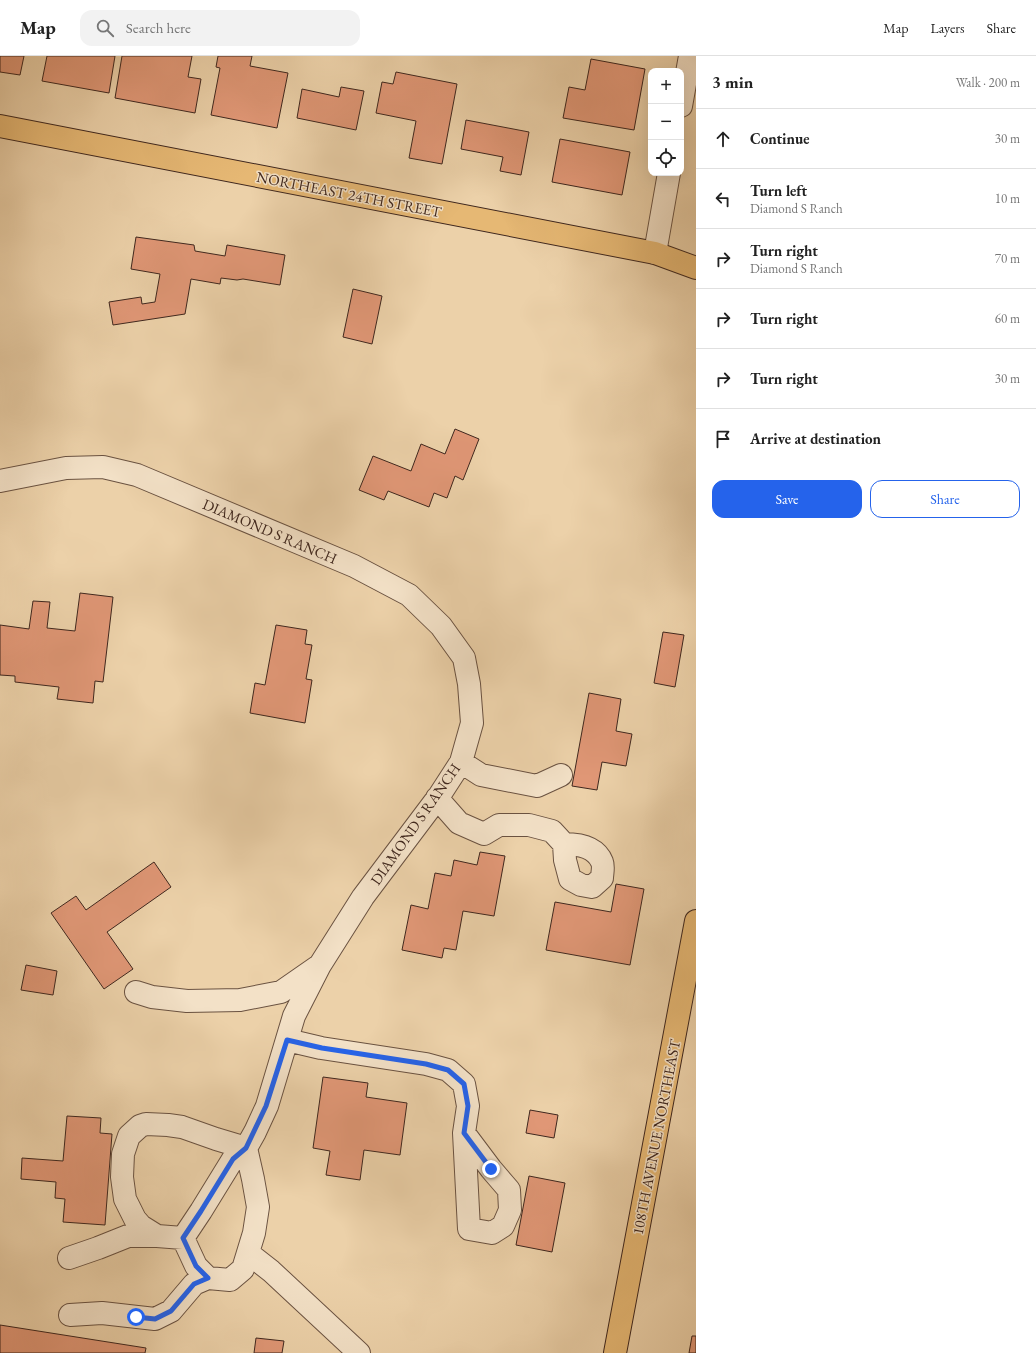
<!DOCTYPE html>
<html lang="en">
<head>
<meta charset="utf-8">
<style>
  body { margin:0; font-family:"EB Garamond",serif; background:#f2f2f2; color:#222 }
  .controls { position:absolute; right:12px; top:12px; display:grid; overflow:hidden; border-radius:8px; box-shadow:0 4px 16px #0002 }
  .controls button { width:36px; height:36px; display:grid; place-items:center; padding:0; border:0; border-bottom:1px solid #e0e0e0; background:#fff; color:#222; font:20px sans-serif }
  .stop { position:absolute; width:12px; height:12px; margin:-9px; border:3px solid #2563eb; border-radius:50%; background:#fff }
  .stop.end { background:#2563eb; border-color:#fff; box-shadow:0 1px 4px #0008 }
  .list { margin:0; padding:0; list-style:none }
  h2 { display:flex; justify-content:space-between; align-items:center; height:52px; margin:0; padding:0 16px; font-size:17px }
  h2 small { font-size:13px; font-weight:400; color:#767676 }
  .list li { display:grid; grid-template-columns:26px 1fr auto; gap:12px; align-items:center; box-sizing:border-box; height:60px; padding:0 16px; border-top:1px solid #e0e0e0 }
  .list b { display:block; font-size:15px; white-space:nowrap }
  .list p { margin:0; font-size:13px; white-space:nowrap; color:#767676 }
  .list em { font-size:13px; font-style:normal; color:#767676 }
  .actions { display:flex; gap:8px; padding:12px 16px }
  .actions a { flex:1; padding:9px 0; border:1px solid #2563eb; border-radius:12px; text-align:center; font-size:14px; color:#2563eb }
  .actions .main { background:#2563eb; color:#fff }
  .icon { flex:none; width:22px; height:22px; fill:none; stroke:currentColor; stroke-width:2; stroke-linecap:round; stroke-linejoin:round }
  .map { position:relative; flex:none; width:696px; height:1297px; overflow:hidden }
  header { display:flex; align-items:center; gap:24px; box-sizing:border-box; height:56px; padding:0 20px; background:#fff; border-bottom:1px solid #e0e0e0 }
  header strong { font-size:19px }
  nav { display:flex; gap:22px; margin-inline-start:auto; font-size:14px }
  .search { width:280px; height:36px; background:#f2f2f2; display:flex; align-items:center; gap:10px; box-sizing:border-box; padding:0 14px; border-radius:12px; color:#767676; font-size:15px }
  main { display:flex }
  aside { flex:1; background:#fff }
  .map>svg:first-child { display:block }
</style>
</head>
<body>
<header>
<strong>Map</strong>
<div class="search"><svg class="icon" aria-label="search" viewBox="0 0 24 24"><circle cx="10" cy="10" r="6"/><path d="M15 15l6 6"/></svg>Search here</div>
<nav><a>Map</a><a>Layers</a><a>Share</a></nav>
</header>
<main>
<div class="map">
<svg width="696" height="1297" viewBox="0 0 696 1297">
  <rect width="100%" height="100%" fill="#ecd1a9"/>
  <filter id="stains"><feTurbulence type="fractalNoise" baseFrequency=".005" numOctaves="4"/><feColorMatrix values="0 0 0 0 .2 0 0 0 0 .09 0 0 0 0 .02 0 0 0 .5 -.17"/></filter>
  <radialGradient id="worn" r=".72"><stop offset=".6" stop-color="#630" stop-opacity="0"/><stop offset="1" stop-color="#630" stop-opacity=".3"/></radialGradient>
  <path fill="#e09776" stroke="#3f271e" d="M 0,0 L 24,0 L 20,19 L 0,16 Z
    M 47,0 L 115,0 L 109,37 L 42,25 Z
    M 122,0 L 192,0 L 188,21 L 201,23 L 195,57 L 115,42 Z
    M 218,0 L 252,0 L 250,10 L 288,17 L 277,72 L 211,59 L 220,12 L 216,11 Z
    M 591,3 L 645,13 L 634,74 L 563,62 L 569,31 L 585,34 Z
    M 396,16 L 457,28 L 442,108 L 409,102 L 416,65 L 376,57 L 382,26 L 393,28 Z
    M 341,31 L 364,35 L 356,74 L 297,62 L 302,33 L 339,41 Z
    M 466,64 L 529,76 L 521,119 L 500,115 L 503,101 L 461,93 Z
    M 560,83 L 630,96 L 622,139 L 552,126 Z
    M 136,181 L 194,189 L 195,195 L 225,200 L 227,189 L 285,199 L 280,229 L 243,223 L 237,224 L 221,222 L 220,228 L 191,223 L 185,258 L 113,269 L 109,246 L 141,241 L 142,248 L 155,246 L 160,218 L 131,213 Z
    M 353,233 L 382,240 L 372,288 L 343,281 Z
    M 455,373 L 479,383 L 463,424 L 455,420 L 447,442 L 434,437 L 429,451 L 388,435 L 384,444 L 359,434 L 373,400 L 411,415 L 421,388 L 445,398 Z
    M 80,537 L 113,541 L 103,626 L 95,625 L 93,647 L 57,643 L 59,631 L 15,626 L 15,620 L 0,619 L 0,569 L 29,573 L 33,545 L 50,546 L 47,572 L 75,575 Z
    M 276,569 L 307,574 L 305,588 L 312,589 L 306,623 L 312,624 L 305,667 L 250,657 L 255,627 L 265,629 Z
    M 663,576 L 684,579 L 675,631 L 654,627 Z
    M 589,637 L 621,643 L 616,675 L 632,678 L 626,710 L 602,706 L 597,734 L 572,730 Z
    M 480,796 L 505,800 L 494,860 L 463,855 L 456,894 L 444,892 L 442,902 L 402,894 L 411,849 L 428,853 L 435,817 L 451,820 L 454,804 L 477,809 Z
    M 154,806 L 171,831 L 107,876 L 133,913 L 104,933 L 51,857 L 76,840 L 86,854 Z
    M 616,828 L 644,833 L 630,909 L 546,894 L 555,846 L 611,856 Z
    M 26,909 L 57,915 L 53,939 L 21,934 Z
    M 323,1021 L 368,1027 L 366,1041 L 407,1047 L 400,1099 L 364,1094 L 360,1124 L 326,1119 L 330,1095 L 313,1092 Z
    M 530,1054 L 558,1059 L 554,1082 L 526,1077 Z
    M 67,1060 L 101,1062 L 100,1077 L 112,1078 L 105,1169 L 63,1166 L 65,1143 L 55,1142 L 56,1126 L 21,1123 L 22,1102 L 63,1105 Z
    M 529,1120 L 565,1127 L 552,1196 L 516,1189 Z
    M 0,1269 L 146,1292 L 145,1297 L 0,1297 Z
    M 692,1280 L 696,1280 L 696,1297 L 689,1297 Z
    M 256,1282 L 284,1285 L 282,1297 L 254,1297 Z"/>
  <g fill="none" stroke-linecap="round" stroke-linejoin="round">
    <g stroke="#6a5241" stroke-width="24">
      <path id="minor" d="M 681,50 L 690,0
        M 655,197 L 669,117
        M 0,425 L 66,412 L 103,411 L 137,419 L 354,510 L 409,539 L 441,570 L 464,602 L 469,628 L 472,667 L 461,706 L 439,740 L 363,841 L 320,909 L 294,960 L 267,1050 L 255,1076 L 246,1092 L 233,1103 L 201,1155 L 183,1182 L 196,1210 L 208,1222 L 230,1224 L 243,1213 L 254,1177 L 258,1151 L 253,1123 L 246,1092
        M 461,706 L 481,719 L 537,730 L 561,719
        M 437,742 L 459,767 L 484,778 L 499,769 L 529,769 L 552,775 L 564,788 L 565,804 L 570,823 L 581,829 L 592,831 L 602,822 C 602,818 604,811 602,806 C 596,791 578,788 564,788
        M 136,936 L 152,941 L 187,945 L 240,944 L 281,936 L 317,911
        M 287,984 L 321,992 L 426,1008 L 448,1014 L 464,1028 L 468,1050 L 464,1077 L 469,1173 L 492,1177 L 503,1170 L 510,1154 L 509,1134 L 491,1113 L 464,1077
        M 183,1182 L 157,1180 L 141,1170 L 135,1163 L 125,1143 L 122,1121 L 123,1098 L 129,1080 L 140,1070 L 146,1068 L 168,1069 L 182,1071 L 216,1083 L 246,1092
        M 248,1197 L 271,1215 L 359,1297
        M 69,1202 L 98,1192 L 128,1180 L 157,1180
        M 70,1259 L 102,1257 L 155,1263 L 171,1255 L 194,1228 L 208,1222"/>
    </g>
    <g stroke="#3f271e" stroke-width="24">
      <path id="major" d="M 0,70 L 655,197 L 696,212
        M 615,1297 L 696,865"/>
    </g>
    <use href="#minor" stroke="#f3e1c7" stroke-width="22"/>
    <use href="#major" stroke="#e6b874" stroke-width="22"/>
  </g>
  <g fill="none" stroke-linecap="round" stroke-linejoin="round">
    <path stroke="#2563eb" stroke-width="5" d="M 136,1261 L 155,1263 L 171,1255 L 194,1228 L 208,1222 L 196,1210 L 183,1182 L 201,1155 L 233,1103 L 246,1092 L 266,1050 L 287,984 L 322,992 L 426,1008 L 448,1014 L 464,1028 L 468,1050 L 464,1077 L 491,1113"/>
  </g>
  <g text-anchor="middle" dominant-baseline="central" stroke-width="3" stroke-linejoin="round" paint-order="stroke">
    <g font-size="15" fill="#3f271e" stroke="#f3e1c7">
      <text transform="translate(349 138) rotate(11)">NORTHEAST 24TH STREET</text>
      <text transform="translate(270 475) rotate(23)">DIAMOND S RANCH</text>
      <text transform="translate(415 768) rotate(-55)">DIAMOND S RANCH</text>
      <text transform="translate(656 1081) rotate(-79)">108TH AVENUE NORTHEAST</text>
    </g>
  </g>
  <rect width="100%" height="100%" filter="url(#stains)"/>
  <rect width="100%" height="100%" fill="url(#worn)"/>
</svg>
<div class="controls">
<button>+</button>
<button>−</button>
<button><svg class="icon" aria-label="locate" viewBox="0 0 24 24"><circle cx="12" cy="12" r="6"/><path d="M12 2v4M12 18v4M2 12h4M18 12h4"/></svg></button>
</div>
<div class="stop" style="left:136px;top:1261px"></div>
<div class="stop end" style="left:491px;top:1113px"></div>
</div>
<aside>
<h2>3 min<small>Walk · 200 m</small></h2>
<ul class="list">
<li><svg class="icon" aria-label="ahead" viewBox="0 0 24 24"><path d="M12 20V5M6 11l6-6 6 6"/></svg><div><b>Continue</b></div><em>30 m</em></li>
<li><svg class="icon" aria-label="left" viewBox="0 0 24 24"><path d="M17 20v-9H6M10 6l-5 5 5 5"/></svg><div><b>Turn left</b><p>Diamond S Ranch</p></div><em>10 m</em></li>
<li><svg class="icon" aria-label="right" viewBox="0 0 24 24"><path d="M7 20v-9h11M14 6l5 5-5 5"/></svg><div><b>Turn right</b><p>Diamond S Ranch</p></div><em>70 m</em></li>
<li><svg class="icon" aria-label="right" viewBox="0 0 24 24"><path d="M7 20v-9h11M14 6l5 5-5 5"/></svg><div><b>Turn right</b></div><em>60 m</em></li>
<li><svg class="icon" aria-label="right" viewBox="0 0 24 24"><path d="M7 20v-9h11M14 6l5 5-5 5"/></svg><div><b>Turn right</b></div><em>30 m</em></li>
<li><svg class="icon" aria-label="arrive" viewBox="0 0 24 24"><path d="M6 21V4h12l-3 4 3 4H6"/></svg><div><b>Arrive at destination</b></div></li>
</ul>
<div class="actions"><a class="main">Save</a><a>Share</a></div>
</aside>
</main>
</body>
</html>
